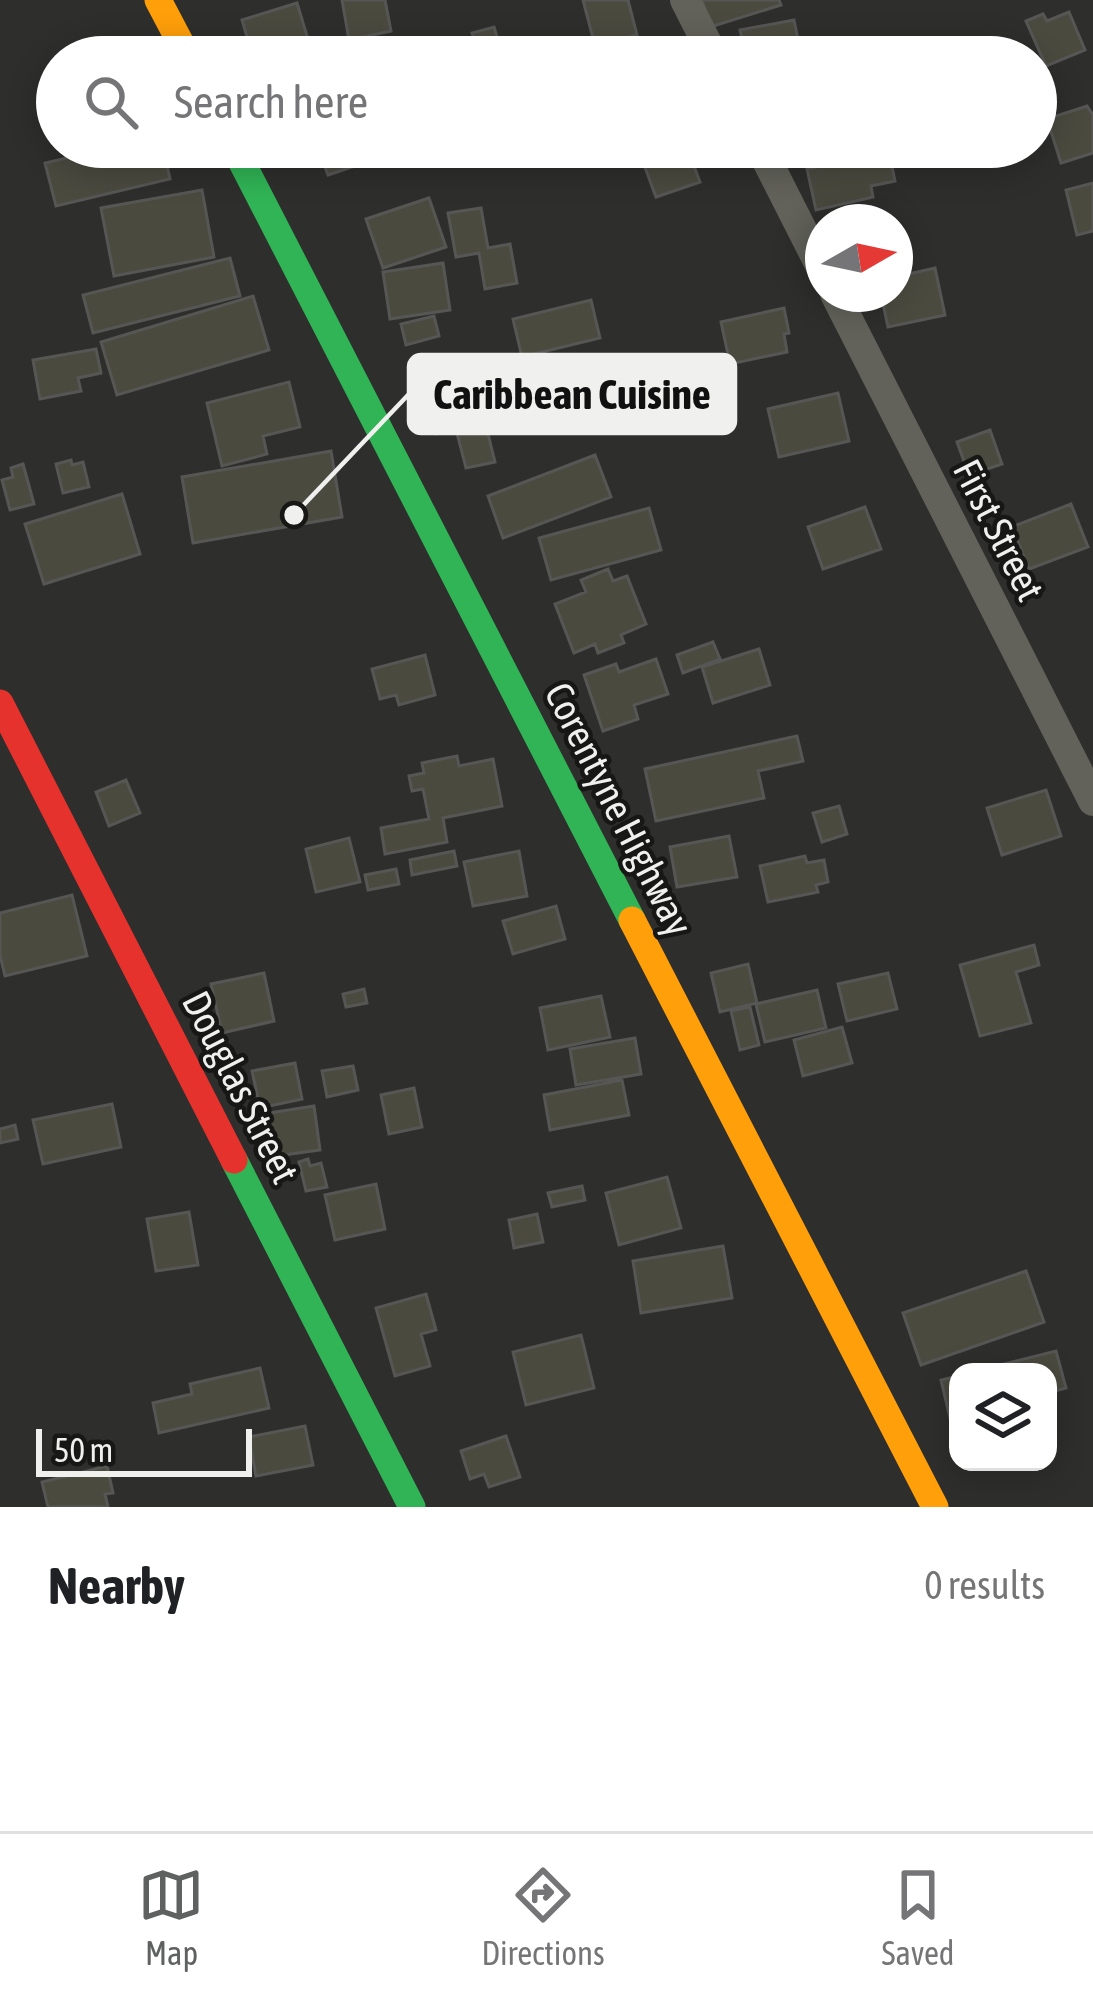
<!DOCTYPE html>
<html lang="en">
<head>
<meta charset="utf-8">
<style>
  body { margin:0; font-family:"Asap Condensed",sans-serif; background:#f2f2f2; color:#202124 }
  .controls { position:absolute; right:36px; bottom:36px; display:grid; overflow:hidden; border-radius:24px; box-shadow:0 6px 30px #0003 }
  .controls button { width:108px; height:108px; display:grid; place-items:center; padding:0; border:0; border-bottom:3px solid #e0e0e0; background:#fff; color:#202124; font:60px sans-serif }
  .compass { position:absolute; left:805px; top:204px; width:108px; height:108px; border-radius:50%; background:#fff; box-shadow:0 6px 30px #0003; rotate:81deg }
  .scale { position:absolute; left:36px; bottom:30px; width:216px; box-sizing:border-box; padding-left:12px; border:6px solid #f0f0ee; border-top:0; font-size:33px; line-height:42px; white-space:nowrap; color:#f0f0ee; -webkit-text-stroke:9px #171715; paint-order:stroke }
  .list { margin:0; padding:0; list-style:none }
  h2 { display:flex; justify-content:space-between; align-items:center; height:156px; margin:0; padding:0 48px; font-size:51px }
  h2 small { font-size:39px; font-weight:400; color:#757577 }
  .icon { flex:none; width:66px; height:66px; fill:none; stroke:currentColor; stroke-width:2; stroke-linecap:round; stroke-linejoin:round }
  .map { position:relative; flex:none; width:1093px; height:1507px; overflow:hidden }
  .search { position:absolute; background:#fff; box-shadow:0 6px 30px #0003; left:36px; right:36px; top:36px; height:132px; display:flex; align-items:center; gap:30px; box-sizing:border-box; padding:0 42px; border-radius:66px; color:#757577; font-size:45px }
  .sheet { height:324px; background:#fff }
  nav { display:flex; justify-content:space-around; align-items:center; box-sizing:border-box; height:168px; border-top:3px solid #e0e0e0; background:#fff; font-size:33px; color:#757577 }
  nav a { display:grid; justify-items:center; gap:6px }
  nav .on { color:#5f6060 }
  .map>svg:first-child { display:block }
</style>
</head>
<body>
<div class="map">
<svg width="1093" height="1507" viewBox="0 0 1093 1507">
  <rect width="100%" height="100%" fill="#2e2e2d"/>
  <path fill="#4a4a3f" stroke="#565655" stroke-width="3" d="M 342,0 L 385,0 L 391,31 L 349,40 Z
    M 583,0 L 628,0 L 637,35 L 595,46 Z
    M 702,0 L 779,0 L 781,5 L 710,27 Z
    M 297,3 L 311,49 L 285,57 L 253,57 L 242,20 Z
    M 1069,12 L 1085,50 L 1046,66 L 1026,21 L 1043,14 L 1047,21 Z
    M 794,20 L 801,54 L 746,57 L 740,30 Z
    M 494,27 L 503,57 L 479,57 L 472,33 Z
    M 651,41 L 657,57 L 609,57 Z
    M 1087,106 L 1093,115 L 1093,153 L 1061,163 L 1047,119 Z
    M 113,147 L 163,147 L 170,179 L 56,206 L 45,163 Z
    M 318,147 L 384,147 L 387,155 L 328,175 Z
    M 688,147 L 691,157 L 699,154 L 700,158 L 692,161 L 700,182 L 656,197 L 643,162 Z
    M 798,147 L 833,147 L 836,153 L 809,167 Z
    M 894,150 L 896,160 L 891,162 L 895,181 L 871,186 L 873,197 L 816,210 L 807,169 Z
    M 1093,183 L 1093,231 L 1077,235 L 1066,190 Z
    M 202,190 L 214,257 L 114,276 L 101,208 Z
    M 429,198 L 446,247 L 383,268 L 366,219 Z
    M 481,208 L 488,248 L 510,244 L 517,283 L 485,289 L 479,253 L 456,257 L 448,213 Z
    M 230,258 L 240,296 L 93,333 L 83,295 Z
    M 443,263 L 450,310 L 390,319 L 383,272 Z
    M 935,268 L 945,315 L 888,327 L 881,294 L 895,294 L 895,277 Z
    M 253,296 L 269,350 L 117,395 L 101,342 Z
    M 591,300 L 600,338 L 522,357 L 513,319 Z
    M 784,308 L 789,333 L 784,334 L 787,352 L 730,364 L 721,322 Z
    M 434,316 L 439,336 L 406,345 L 401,324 Z
    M 96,349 L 101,373 L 78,378 L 81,391 L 40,399 L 33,360 Z
    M 491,372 L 502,418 L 436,434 L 424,388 Z
    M 289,382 L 300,427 L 263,436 L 267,454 L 222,466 L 207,403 Z
    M 838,393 L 849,441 L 779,457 L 768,409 Z
    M 486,426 L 495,462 L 466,468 L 457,433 Z
    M 990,430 L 1002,464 L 969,475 L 957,442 Z
    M 331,451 L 342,517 L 193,543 L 182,477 Z
    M 595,455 L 611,497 L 503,538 L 488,496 Z
    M 71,460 L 72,465 L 83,462 L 89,487 L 63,493 L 56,464 Z
    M 23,464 L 34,504 L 10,510 L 2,480 L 13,477 L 11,468 Z
    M 122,494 L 140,554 L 44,584 L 25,524 Z
    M 1071,504 L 1088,547 L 1029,569 L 1012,527 Z
    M 865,507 L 881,549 L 823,569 L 808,527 Z
    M 649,508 L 661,550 L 551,580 L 539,538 Z
    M 608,569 L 613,581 L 627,576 L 646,624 L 621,635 L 624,643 L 598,653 L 595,644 L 574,653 L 555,604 L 586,592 L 581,580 Z
    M 713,642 L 720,659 L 683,673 L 677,655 Z
    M 759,649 L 770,685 L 713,703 L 702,667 Z
    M 425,655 L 435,695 L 399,705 L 396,695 L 380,699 L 372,669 Z
    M 656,659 L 668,694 L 634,705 L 638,719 L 603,731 L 584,675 L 616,664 L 619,672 Z
    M 797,736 L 803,761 L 758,771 L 764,798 L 656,821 L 645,769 Z
    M 457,756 L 459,766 L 493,759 L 502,806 L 443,818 L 447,842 L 385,854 L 381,828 L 429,819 L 423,789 L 412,791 L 409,776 L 424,773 L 422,763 Z
    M 126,780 L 140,813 L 109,826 L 96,792 Z
    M 1046,790 L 1061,836 L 1002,855 L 987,808 Z
    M 839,806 L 847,834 L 822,842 L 813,813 Z
    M 729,836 L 737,877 L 677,887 L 670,847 Z
    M 349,838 L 360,882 L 316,892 L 306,849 Z
    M 454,851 L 457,866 L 412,875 L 410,860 Z
    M 519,851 L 527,896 L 473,906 L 464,862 Z
    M 805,856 L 807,863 L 824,860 L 828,882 L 816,885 L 818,892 L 768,902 L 760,866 Z
    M 396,869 L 399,884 L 368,890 L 365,875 Z
    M 72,895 L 87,956 L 5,976 L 0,955 L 0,913 Z
    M 556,906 L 565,939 L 513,954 L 503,921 Z
    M 1034,945 L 1039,965 L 1016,972 L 1031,1023 L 980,1036 L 960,965 Z
    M 748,964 L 757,1003 L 720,1012 L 711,973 Z
    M 264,973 L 274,1021 L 222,1033 L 211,984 Z
    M 888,973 L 897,1009 L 847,1021 L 838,984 Z
    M 364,989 L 367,1003 L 346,1007 L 343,994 Z
    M 817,990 L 826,1028 L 765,1042 L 756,1004 Z
    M 601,996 L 610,1037 L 548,1050 L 540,1008 Z
    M 750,1007 L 759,1045 L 740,1050 L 731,1011 Z
    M 842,1027 L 852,1063 L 803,1076 L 794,1040 Z
    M 635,1038 L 641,1074 L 576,1085 L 570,1049 Z
    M 295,1063 L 302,1099 L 260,1108 L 252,1071 Z
    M 353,1066 L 358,1090 L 327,1097 L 322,1071 Z
    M 622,1080 L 629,1115 L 550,1130 L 544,1095 Z
    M 414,1088 L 422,1127 L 389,1134 L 381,1095 Z
    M 112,1104 L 121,1147 L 43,1164 L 33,1120 Z
    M 314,1106 L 320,1150 L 276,1156 L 269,1113 Z
    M 15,1125 L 18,1139 L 0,1143 L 0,1129 Z
    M 308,1159 L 310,1166 L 321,1163 L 327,1187 L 306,1191 L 299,1162 Z
    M 667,1177 L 681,1228 L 619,1245 L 606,1193 Z
    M 376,1184 L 385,1229 L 335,1240 L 325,1195 Z
    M 582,1186 L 585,1200 L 552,1207 L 548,1193 Z
    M 189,1212 L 198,1265 L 156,1271 L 147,1219 Z
    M 537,1214 L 543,1242 L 514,1248 L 509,1220 Z
    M 723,1246 L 732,1298 L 641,1313 L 633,1261 Z
    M 1026,1271 L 1044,1322 L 921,1365 L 903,1313 Z
    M 426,1294 L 436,1330 L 421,1334 L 430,1366 L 395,1376 L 376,1308 Z
    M 581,1335 L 594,1388 L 526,1405 L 513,1352 Z
    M 1056,1351 L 1066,1388 L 1048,1393 L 1048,1372 L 972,1372 Z
    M 260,1368 L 269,1408 L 159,1433 L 153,1403 L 192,1394 L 190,1384 Z
    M 958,1376 L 958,1416 L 950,1418 L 941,1380 Z
    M 305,1426 L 313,1465 L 256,1476 L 249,1437 Z
    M 506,1436 L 520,1477 L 489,1487 L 484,1474 L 470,1479 L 461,1451 Z
    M 107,1466 L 113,1493 L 105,1494 L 108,1507 L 48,1507 L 42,1482 Z"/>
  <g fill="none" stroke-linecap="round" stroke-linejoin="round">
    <path stroke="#62625b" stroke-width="30" d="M 685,0 L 714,57
      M 760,147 L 823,271
      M 835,294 L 1093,801"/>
    <path stroke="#30b455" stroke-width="27" d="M 234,147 L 632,920
      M 234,1160 L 412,1507"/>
    <path stroke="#ff9f0a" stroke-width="27" d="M 158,0 L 188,57
      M 632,920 L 935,1507"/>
    <path stroke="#e5322d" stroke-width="27" d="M 0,703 L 234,1160"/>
  </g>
  <g text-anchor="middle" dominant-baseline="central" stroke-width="9" stroke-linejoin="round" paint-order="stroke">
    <g font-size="39" fill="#f0f0ee" stroke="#171715">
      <text transform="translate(999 530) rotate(63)">First Street</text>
      <text transform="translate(619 809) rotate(63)">Corentyne Highway</text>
      <text transform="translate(241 1087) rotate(63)">Douglas Street</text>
    </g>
  </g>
  <path fill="none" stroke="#f0f0ee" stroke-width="4.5" d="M294 515L409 394"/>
  <circle fill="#f0f0ee" stroke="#171715" stroke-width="4.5" cx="294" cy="515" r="12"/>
  <rect fill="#f0f0ee" stroke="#f0f0ee" stroke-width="4.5" x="409" y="355" width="326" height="78" rx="12"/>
  <g font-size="42" text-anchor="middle" font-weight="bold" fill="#111">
    <text x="572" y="409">Caribbean Cuisine</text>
  </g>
</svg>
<div class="controls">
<button><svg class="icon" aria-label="layers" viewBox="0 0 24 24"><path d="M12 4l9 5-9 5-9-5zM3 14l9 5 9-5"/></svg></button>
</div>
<svg class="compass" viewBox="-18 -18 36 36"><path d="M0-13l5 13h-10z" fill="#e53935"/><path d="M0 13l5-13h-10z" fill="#757577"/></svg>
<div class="scale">50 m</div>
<div class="search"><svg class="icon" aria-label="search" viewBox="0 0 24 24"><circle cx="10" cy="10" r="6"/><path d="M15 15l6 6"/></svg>Search here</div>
</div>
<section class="sheet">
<h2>Nearby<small>0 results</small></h2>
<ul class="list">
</ul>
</section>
<nav>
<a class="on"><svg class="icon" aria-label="map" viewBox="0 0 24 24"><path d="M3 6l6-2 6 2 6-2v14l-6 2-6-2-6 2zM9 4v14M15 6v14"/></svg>Map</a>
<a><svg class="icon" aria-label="directions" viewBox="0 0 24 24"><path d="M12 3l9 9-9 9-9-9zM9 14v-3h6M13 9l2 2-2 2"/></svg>Directions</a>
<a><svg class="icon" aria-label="saved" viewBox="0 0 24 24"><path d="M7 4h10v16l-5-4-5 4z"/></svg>Saved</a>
</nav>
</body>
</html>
